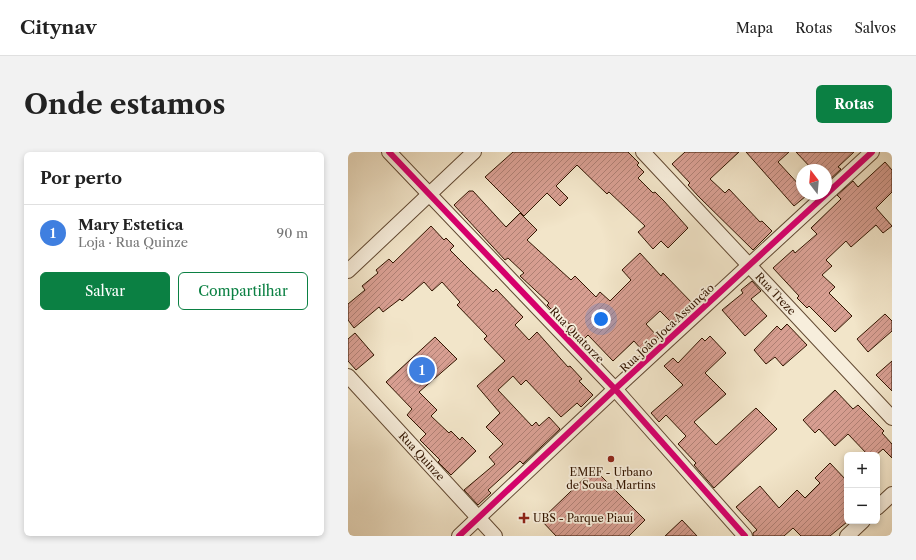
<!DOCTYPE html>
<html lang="pt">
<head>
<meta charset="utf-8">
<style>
  body { margin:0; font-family:"Libre Caslon Text",serif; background:#f2f2f2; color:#222 }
  .controls { position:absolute; right:12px; bottom:12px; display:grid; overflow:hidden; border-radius:6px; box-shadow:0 2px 6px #0003 }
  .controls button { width:36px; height:36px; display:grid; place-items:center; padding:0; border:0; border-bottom:1px solid #e0e0e0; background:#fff; color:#222; font:20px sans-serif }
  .compass { position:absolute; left:448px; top:12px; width:36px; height:36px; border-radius:50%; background:#fff; box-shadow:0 2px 6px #0003; rotate:344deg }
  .you { position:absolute; left:253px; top:167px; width:14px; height:14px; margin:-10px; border:3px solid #fff; border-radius:50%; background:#1a73e8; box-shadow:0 0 0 6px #1a73e833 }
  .badge { display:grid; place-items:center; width:26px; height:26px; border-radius:50%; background:#0b8043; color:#fff; font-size:13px; font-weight:700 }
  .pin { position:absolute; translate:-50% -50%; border:2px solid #fff; box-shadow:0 1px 4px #0006 }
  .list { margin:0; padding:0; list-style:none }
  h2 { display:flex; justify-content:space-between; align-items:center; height:52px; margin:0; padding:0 16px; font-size:17px }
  h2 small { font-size:13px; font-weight:400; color:#767676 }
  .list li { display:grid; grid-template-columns:26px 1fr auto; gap:12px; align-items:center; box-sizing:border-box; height:56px; padding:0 16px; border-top:1px solid #e0e0e0 }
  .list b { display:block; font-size:15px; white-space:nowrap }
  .list p { margin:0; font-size:13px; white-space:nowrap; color:#767676 }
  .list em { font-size:13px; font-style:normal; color:#767676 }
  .actions { display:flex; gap:8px; padding:12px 16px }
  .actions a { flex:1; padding:9px 0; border:1px solid #0b8043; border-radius:6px; text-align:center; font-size:14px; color:#0b8043 }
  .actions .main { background:#0b8043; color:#fff }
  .map { position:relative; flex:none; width:544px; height:384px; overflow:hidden; border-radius:6px }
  header { display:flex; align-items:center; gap:24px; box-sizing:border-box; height:56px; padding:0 20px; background:#fff; border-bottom:1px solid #e0e0e0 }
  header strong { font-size:19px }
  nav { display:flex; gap:22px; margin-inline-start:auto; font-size:14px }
  .intro { display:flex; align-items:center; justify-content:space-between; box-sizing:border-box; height:96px; padding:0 24px }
  h1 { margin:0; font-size:28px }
  .button { padding:10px 18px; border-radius:6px; background:#0b8043; color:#fff; font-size:14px; font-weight:700 }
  main { display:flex; gap:24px; padding:0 24px }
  aside { flex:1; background:#fff; border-radius:6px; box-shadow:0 2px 6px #0003 }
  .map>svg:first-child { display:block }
</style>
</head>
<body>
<header>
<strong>Citynav</strong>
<nav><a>Mapa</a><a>Rotas</a><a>Salvos</a></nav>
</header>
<div class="intro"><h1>Onde estamos</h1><a class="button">Rotas</a></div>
<main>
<aside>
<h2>Por perto<small></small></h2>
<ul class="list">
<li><span class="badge" style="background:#3f7fe0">1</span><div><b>Mary Estetica</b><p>Loja · Rua Quinze</p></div><em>90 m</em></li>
</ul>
<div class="actions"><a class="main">Salvar</a><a>Compartilhar</a></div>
</aside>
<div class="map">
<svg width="544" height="384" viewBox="0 0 544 384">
  <defs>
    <pattern id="building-hatch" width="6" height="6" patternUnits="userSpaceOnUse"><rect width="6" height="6" fill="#d79e91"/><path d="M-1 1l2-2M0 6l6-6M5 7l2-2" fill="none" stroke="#af8074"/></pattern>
  </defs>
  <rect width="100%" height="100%" fill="#f2e5c9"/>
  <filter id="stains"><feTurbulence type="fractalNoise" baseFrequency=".005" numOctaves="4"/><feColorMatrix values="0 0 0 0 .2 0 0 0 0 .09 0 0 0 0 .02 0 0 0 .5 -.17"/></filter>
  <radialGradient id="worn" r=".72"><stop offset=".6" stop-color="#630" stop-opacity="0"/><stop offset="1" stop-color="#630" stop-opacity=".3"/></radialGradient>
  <path fill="url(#building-hatch)" stroke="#321500" d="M 165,0 L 280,0 L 291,11 L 289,13 L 296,20 L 290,26 L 305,41 L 307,40 L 316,49 L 340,76 L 320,96 L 313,89 L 305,97 L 290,80 L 297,74 L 261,40 L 259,42 L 229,13 L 208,34 L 220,46 L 212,54 L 199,41 L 176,64 L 137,25 Z
    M 337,0 L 391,0 L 362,27 L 377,41 L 381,37 L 412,70 L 414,69 L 424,79 L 405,98 L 350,44 L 340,33 L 342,31 L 324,12 Z
    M 398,0 L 441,0 L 430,10 L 454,36 L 454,42 L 458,42 L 458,44 L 446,54 Z
    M 448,0 L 506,0 L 490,15 L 493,17 L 478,31 L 478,18 L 465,18 Z
    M 537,10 L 544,18 L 544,40 L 528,56 L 544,74 L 535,81 L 528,73 L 503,95 L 498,89 L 478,108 L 484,114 L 474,123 L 487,135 L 481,141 L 504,164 L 487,180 L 461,154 L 459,156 L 449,146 L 451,144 L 425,116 L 445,98 L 447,101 L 469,82 L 463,76 L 493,47 L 489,43 L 505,29 L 510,35 Z
    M 121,39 L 125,39 L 158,75 L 172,61 L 189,78 L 179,88 L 223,128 L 227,124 L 248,145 L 252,140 L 262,149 L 283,128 L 274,118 L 292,101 L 313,124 L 315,121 L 346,153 L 325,172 L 312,159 L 298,172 L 310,185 L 294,198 L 286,189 L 265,209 L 240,183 L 234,189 L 228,184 L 220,176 L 223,173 L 206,160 L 199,153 L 201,151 L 172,124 L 176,121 L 160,106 L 157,108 L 106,53 Z
    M 83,74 L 96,88 L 98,86 L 106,94 L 102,98 L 122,118 L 145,140 L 148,137 L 175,165 L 167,173 L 181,188 L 189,180 L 220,215 L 222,214 L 234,227 L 231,229 L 245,243 L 233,255 L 229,251 L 213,265 L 178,228 L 173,233 L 165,224 L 150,238 L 184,274 L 188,270 L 191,274 L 201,265 L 212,277 L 175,312 L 172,309 L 140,338 L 143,341 L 130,353 L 116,338 L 147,312 L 141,305 L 155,292 L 138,275 L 152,261 L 129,234 L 157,209 L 136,187 L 139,184 L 109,153 L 112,150 L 94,130 L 84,139 L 76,130 L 54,149 L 52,147 L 35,160 L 31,155 L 6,176 L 0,168 L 0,152 L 17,138 L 14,134 L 30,121 L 28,118 L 41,107 L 45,111 Z
    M 404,129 L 413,139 L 403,147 L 419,164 L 397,184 L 374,158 L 395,141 L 393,138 Z
    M 537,162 L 544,169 L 544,179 L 520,200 L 509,187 Z
    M 439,172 L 459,193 L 435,214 L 427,205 L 418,212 L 406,198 L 429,174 L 433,178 Z
    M 7,181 L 26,203 L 8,218 L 0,209 L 0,187 Z
    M 362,184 L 378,201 L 357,221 L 378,242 L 346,270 L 368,293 L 408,256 L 429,277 L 366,336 L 346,313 L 348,311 L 330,292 L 338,284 L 318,263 L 311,270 L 303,261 L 335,233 L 316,214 L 325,206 L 330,211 L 354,186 L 357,189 Z
    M 87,185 L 109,207 L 71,240 L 89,258 L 83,264 L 101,281 L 103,279 L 112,288 L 114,285 L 128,299 L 103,323 L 90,310 L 92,308 L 72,288 L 78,282 L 59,263 L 64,257 L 38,230 Z
    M 544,209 L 544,239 L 528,223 Z
    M 487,238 L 505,257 L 510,253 L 536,279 L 534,281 L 544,292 L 544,306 L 535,297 L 528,303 L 520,303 L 500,282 L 487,294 L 471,277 L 467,281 L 455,268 Z
    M 482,311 L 499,329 L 499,370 L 482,384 L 453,384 L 445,376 L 436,384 L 405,384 L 405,381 L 409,378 L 388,355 L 412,334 L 431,356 L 449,338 L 457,346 L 472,331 L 467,326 Z
    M 246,317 L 297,368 L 281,384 L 208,384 L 193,368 Z
    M 334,368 L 349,384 L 317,384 Z"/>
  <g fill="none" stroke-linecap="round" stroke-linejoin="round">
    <g stroke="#624932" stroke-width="16">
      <g id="street">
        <path d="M 41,0 L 267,237 L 397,384"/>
        <path id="s1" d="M 295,0 L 544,266"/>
        <path d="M 0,119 L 126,0"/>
        <path id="s2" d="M 0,224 L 147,384"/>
        <path d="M 529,356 L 544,342"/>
        <path d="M 111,384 L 267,237 L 524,0"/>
        <path d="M 499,384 L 515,369"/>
      </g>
    </g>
    <use href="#street" stroke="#f7eedc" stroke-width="14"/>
    <g stroke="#f7eedc" stroke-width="8">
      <path id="cycleway" d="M 41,0 L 267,237 L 397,384
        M 111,384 L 267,237 L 524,0"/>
    </g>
    <use href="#cycleway" stroke="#d6006c" stroke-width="6"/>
  </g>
  <g fill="#8f2418" stroke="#f7eedc" stroke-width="1.5">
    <circle cx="263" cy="307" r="4"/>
    <path d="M174 360h4v4h4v4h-4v4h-4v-4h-4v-4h4z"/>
  </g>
  <g text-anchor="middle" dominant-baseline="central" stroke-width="3.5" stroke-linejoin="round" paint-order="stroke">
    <g font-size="11" fill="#321500" stroke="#f7eedc">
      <text stroke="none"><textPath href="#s1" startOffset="194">Rua Treze</textPath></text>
      <text transform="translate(319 176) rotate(-43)">Rua João Joca Assunção</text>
      <text transform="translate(229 183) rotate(46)">Rua Quatorze</text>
      <text stroke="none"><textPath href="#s2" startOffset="109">Rua Quinze</textPath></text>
    </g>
    <g font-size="11" fill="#321500" stroke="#f7eedc">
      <text x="263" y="320">EMEF - Urbano<tspan x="263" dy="13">de Sousa Martins</tspan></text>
      <text x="185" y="366" text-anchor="start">UBS - Parque Piauí</text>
    </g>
  </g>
  <rect width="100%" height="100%" filter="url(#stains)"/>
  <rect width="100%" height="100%" fill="url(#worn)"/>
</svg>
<div class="controls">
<button>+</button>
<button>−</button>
</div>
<svg class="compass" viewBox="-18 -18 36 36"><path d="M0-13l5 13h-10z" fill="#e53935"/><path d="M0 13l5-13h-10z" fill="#767676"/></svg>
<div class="you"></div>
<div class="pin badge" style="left:74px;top:218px;background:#3f7fe0">1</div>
</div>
</main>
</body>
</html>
